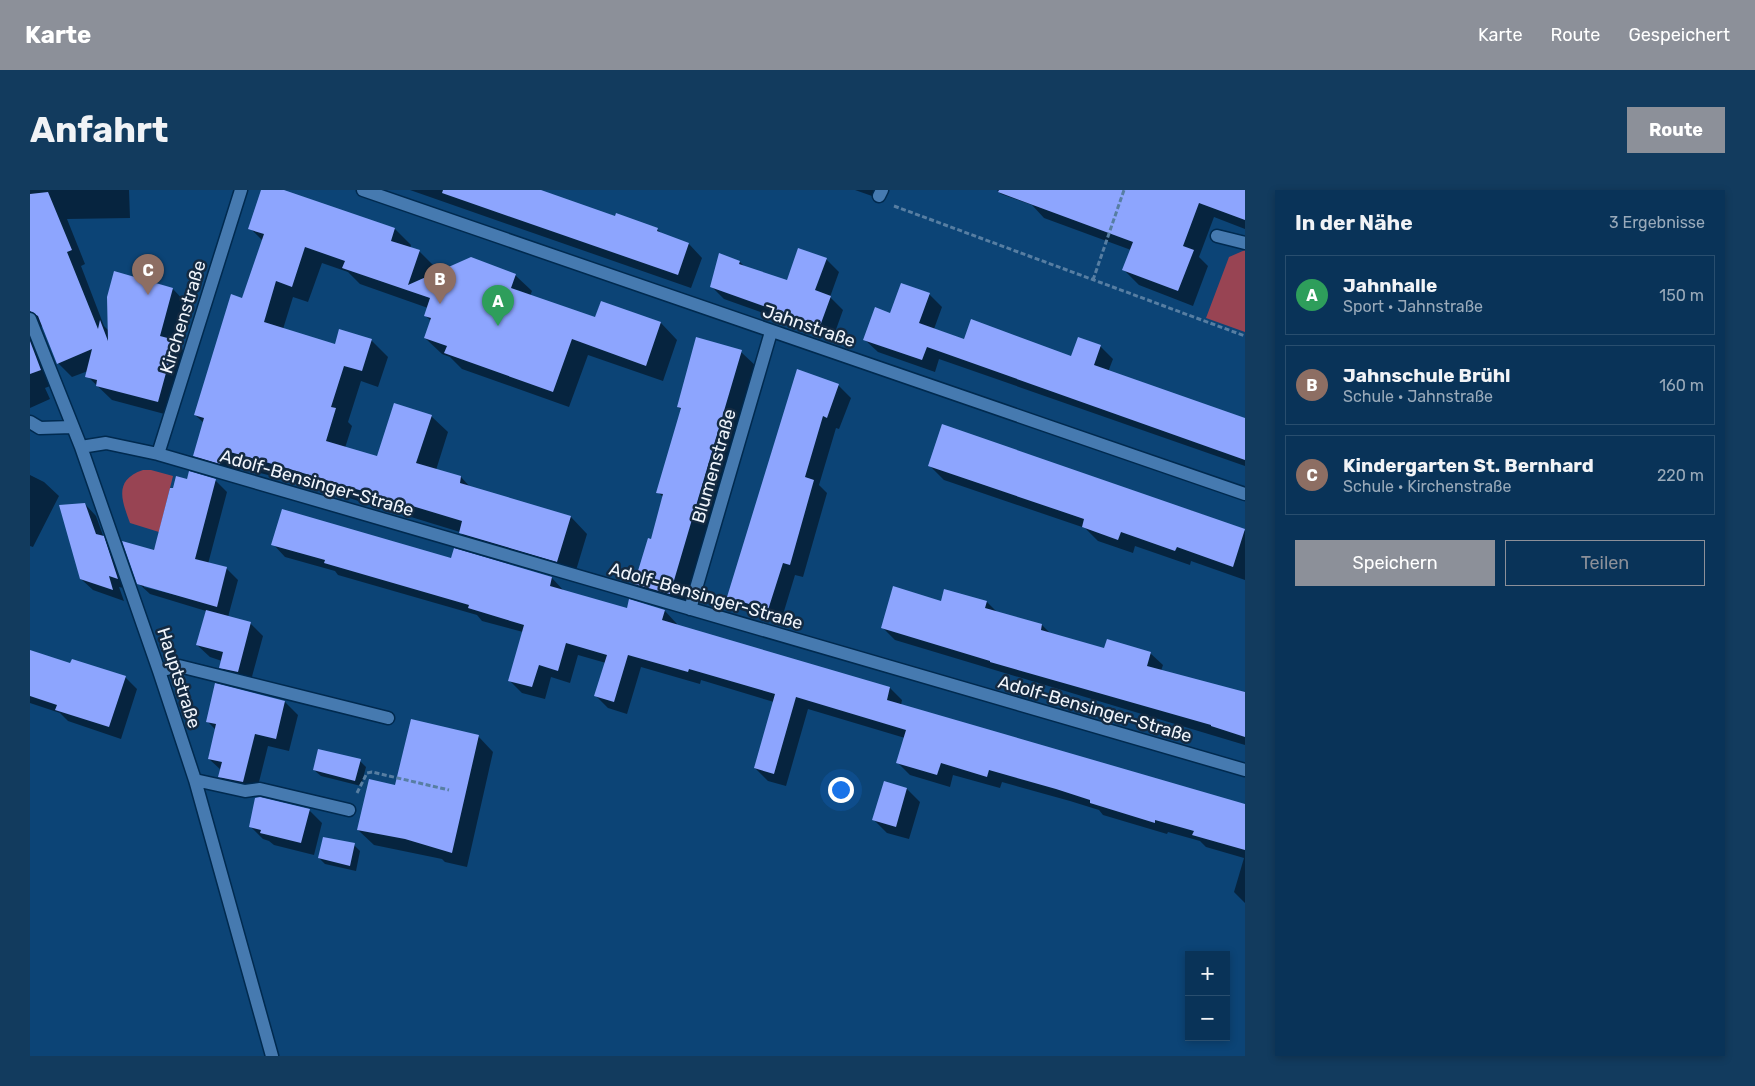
<!DOCTYPE html>
<html lang="de">
<head>
<meta charset="utf-8">
<style>
  body { margin:0; font-family:Rubik,sans-serif; background:#123b5e; color:#f1f3f6 }
  .controls { position:absolute; right:15px; bottom:15px; display:grid; overflow:hidden; border-radius:0px; box-shadow:0 2px 8px #0003 }
  .controls button { width:45px; height:45px; display:grid; place-items:center; padding:0; border:0; border-bottom:1px solid #294e6e; background:#093358; color:#f1f3f6; font:25px sans-serif }
  .you { position:absolute; left:810px; top:599px; width:18px; height:18px; margin:-12px; border:4px solid #fff; border-radius:50%; background:#1a73e8; box-shadow:0 0 0 8px #1a73e833 }
  .badge { display:grid; place-items:center; width:32px; height:32px; border-radius:50%; background:#8c9099; color:#fff; font-size:16px; font-weight:700 }
  .pin { position:absolute; translate:-50% -41px; filter:drop-shadow(0 1px 2px #0008) }
  .pin::after { content:''; position:absolute; top:26px; width:18px; height:15px; background:inherit; clip-path:polygon(0 0,100% 0,50% 100%) }
  .list { margin:0; padding:0; list-style:none }
  h2 { display:flex; justify-content:space-between; align-items:center; height:65px; margin:0; padding:0 20px; font-size:21px }
  h2 small { font-size:16px; font-weight:400; color:#99aaba }
  .list li { display:grid; grid-template-columns:32px 1fr auto; gap:15px; align-items:center; box-sizing:border-box; height:80px; margin:0 10px 10px; padding:0 10px; border:1px solid #294e6e; border-radius:0px }
  .list b { display:block; font-size:19px; white-space:nowrap }
  .list p { margin:0; font-size:16px; white-space:nowrap; color:#99aaba }
  .list em { font-size:16px; font-style:normal; color:#99aaba }
  .actions { display:flex; gap:10px; padding:15px 20px }
  .actions a { flex:1; padding:11px 0; border:1px solid #8c9099; border-radius:0px; text-align:center; font-size:18px; color:#8c9099 }
  .actions .main { background:#8c9099; color:#fff }
  .map { position:relative; flex:none; width:1215px; height:866px; overflow:hidden; border-radius:0px }
  header { display:flex; align-items:center; gap:30px; box-sizing:border-box; height:70px; padding:0 25px; background:#8c9099; color:#fff }
  header strong { font-size:24px }
  nav { display:flex; gap:28px; margin-inline-start:auto; font-size:18px }
  .intro { display:flex; align-items:center; justify-content:space-between; box-sizing:border-box; height:120px; padding:0 30px }
  h1 { margin:0; font-size:35px }
  .button { padding:12px 22px; border-radius:0px; background:#8c9099; color:#fff; font-size:18px; font-weight:700 }
  main { display:flex; gap:30px; padding:0 30px }
  aside { flex:1; background:#093358; border-radius:0px; box-shadow:0 2px 8px #0003 }
  .map>svg:first-child { display:block }
</style>
</head>
<body>
<header>
<strong>Karte</strong>
<nav><a>Karte</a><a>Route</a><a>Gespeichert</a></nav>
</header>
<div class="intro"><h1>Anfahrt</h1><a class="button">Route</a></div>
<main>
<div class="map">
<svg width="1215" height="866" viewBox="0 0 1215 866">
  <rect width="100%" height="100%" fill="#0c4476"/>
  <path fill="#984453" d="M 1215,60 L 1215,142 L 1176,128 L 1199,67 Z
    M 113,280 L 121,280 L 143,286 L 129,342 L 100,333 C 92,311 83,290 113,280 Z"/>
  <path fill="#0007" fill-rule="evenodd" d="M 0,0 L 99,0 L 100,28 L 37,29 L 55,74 L 51,76 L 74,136 L 79,141 L 143,99 L 157,114 L 146,153 L 159,166 L 142,226 L 82,210 L 57,186 L 58,181 L 42,187 L 28,173 L 13,136 L 8,138 L 25,194 L 15,198 L 20,209 L 0,218 Z
    M 233,0 L 250,0 L 365,39 L 381,55 L 380,58 L 389,61 L 406,78 L 403,85 L 485,85 L 502,101 L 500,106 L 565,129 L 571,112 L 631,133 L 647,150 L 633,191 L 558,165 L 539,217 L 432,179 L 420,167 L 412,164 L 395,148 L 401,131 L 395,125 L 398,118 L 330,94 L 318,82 L 292,73 L 278,112 L 263,107 L 253,139 L 306,155 L 341,150 L 358,167 L 348,197 L 331,191 L 318,232 L 322,236 L 315,258 L 348,268 L 401,226 L 418,242 L 406,280 L 431,287 L 441,298 L 541,327 L 557,344 L 544,387 L 447,359 L 430,342 L 270,293 L 210,278 L 207,289 L 181,282 L 165,265 L 174,233 L 165,225 L 213,109 L 233,51 L 220,38 Z
    M 380,0 L 508,0 L 586,28 L 627,39 L 633,45 L 659,54 L 672,68 L 661,98 Z
    M 825,0 L 844,0 L 842,6 Z
    M 967,0 L 1215,0 L 1215,39 L 1184,27 L 1169,67 L 1178,76 L 1163,116 L 1109,95 L 1094,80 L 1101,60 L 1014,28 L 1002,15 L 971,4 Z
    M 690,65 L 710,72 L 715,77 L 757,92 L 796,69 L 809,82 L 800,107 L 813,120 L 803,148 L 694,109 L 681,96 Z
    M 899,104 L 912,117 L 904,139 L 935,150 L 1042,168 L 1070,156 L 1083,169 L 1078,182 L 1215,230 L 1215,276 L 909,169 L 905,182 L 848,162 L 835,150 L 861,124 Z
    M 711,162 L 727,177 L 655,419 L 621,409 L 605,394 L 622,350 L 634,308 L 628,302 L 652,220 L 648,217 Z
    M 808,195 L 821,208 L 809,239 L 806,238 L 789,295 L 797,303 L 773,387 L 765,385 L 751,431 L 712,419 L 699,407 Z
    M 899,275 L 1160,320 L 1215,341 L 1215,390 L 1161,371 L 1160,375 L 1105,356 L 1103,363 L 1068,351 L 1055,338 L 914,290 Z
    M 160,283 L 186,291 L 197,302 L 178,374 L 197,379 L 208,390 L 198,427 L 220,433 L 233,446 L 220,494 L 203,490 L 191,477 L 192,471 L 180,467 L 167,455 L 176,421 L 120,404 L 108,393 ZM 114,394 L 154,407 L 114,397 Z
    M 0,285 L 14,292 L 29,306 L 3,357 L 0,356 Z
    M 55,314 L 66,326 L 74,348 L 85,359 L 98,399 L 89,397 L 94,411 L 63,400 L 51,389 Z
    M 243,354 L 422,369 L 425,360 L 522,388 L 534,401 L 597,420 L 635,421 L 647,434 L 646,436 L 860,498 L 872,510 L 871,515 L 1215,615 L 1215,713 L 1204,702 L 1214,668 L 1176,657 L 1170,651 L 1138,642 L 1137,644 L 1073,625 L 1069,620 L 1040,611 L 972,592 L 970,598 L 923,585 L 920,597 L 880,585 L 868,573 L 875,548 L 778,519 L 756,596 L 738,591 L 725,578 L 744,512 L 671,490 L 670,494 L 611,477 L 597,524 L 578,518 L 566,506 L 576,473 L 548,465 L 540,493 L 521,487 L 515,509 L 492,503 L 479,490 L 493,442 L 452,431 L 447,425 L 308,385 L 305,381 L 255,367 Z
    M 912,412 L 957,412 L 967,422 L 1012,435 L 1021,444 L 1075,460 L 1120,463 L 1133,475 L 1131,481 L 1215,504 L 1215,555 L 865,450 L 852,437 Z
    M 0,462 L 41,475 L 95,487 L 107,499 L 91,549 L 38,531 L 30,523 L 0,513 Z
    M 255,512 L 268,525 L 259,561 L 238,556 L 226,604 L 202,599 L 189,586 L 191,580 L 179,569 L 186,540 L 177,531 Z
    M 448,546 L 463,562 L 437,677 L 415,672 L 412,669 L 344,655 L 328,640 L 366,596 Z
    M 330,571 L 336,577 L 331,596 L 291,586 L 284,580 Z
    M 855,593 L 877,599 L 890,612 L 879,649 L 857,643 L 844,630 Z
    M 279,620 L 292,633 L 284,665 L 244,655 L 239,651 L 233,649 L 220,636 Z
    M 324,655 L 330,661 L 326,681 L 295,674 L 289,668 Z"/>
  <path fill="#8da5fe" d="M 231,0 L 254,0 L 365,38 L 361,51 L 390,60 L 378,95 L 441,67 L 486,84 L 481,98 L 565,127 L 571,111 L 631,132 L 616,176 L 542,149 L 523,202 L 414,163 L 417,156 L 394,148 L 401,128 L 394,126 L 400,108 L 312,78 L 315,71 L 275,57 L 262,97 L 246,91 L 234,132 L 305,154 L 309,139 L 342,149 L 332,181 L 314,176 L 301,217 L 306,218 L 296,251 L 347,266 L 364,213 L 402,225 L 386,273 L 431,286 L 430,293 L 541,326 L 527,372 L 429,343 L 432,331 L 253,277 L 200,262 L 194,262 L 190,274 L 163,266 L 174,228 L 164,225 L 201,104 L 212,108 L 234,44 L 218,39 Z
    M 413,0 L 511,0 L 585,26 L 586,23 L 628,38 L 627,41 L 659,53 L 648,85 L 412,3 Z
    M 969,0 L 1215,0 L 1215,30 L 1169,13 L 1153,56 L 1164,60 L 1148,101 L 1092,80 L 1103,52 L 968,2 Z
    M 18,2 L 42,60 L 37,62 L 68,139 L 70,130 L 78,151 L 77,107 L 84,81 L 143,98 L 130,146 L 145,150 L 128,212 L 66,196 L 67,190 L 55,187 L 62,159 L 27,174 L 8,126 L 0,121 L 0,4 Z
    M 768,58 L 797,68 L 785,100 L 801,106 L 790,136 L 680,97 L 689,63 L 710,71 L 709,74 L 757,90 Z
    M 871,93 L 900,103 L 889,133 L 934,149 L 941,129 L 1041,166 L 1048,147 L 1071,155 L 1064,175 L 1215,228 L 1215,270 L 897,157 L 892,170 L 833,150 L 845,117 L 860,123 Z
    M 666,147 L 712,160 L 640,404 L 604,394 L 618,348 L 621,349 L 633,304 L 626,303 L 651,218 L 647,217 Z
    M 0,151 L 11,180 L 0,184 Z
    M 767,179 L 809,194 L 797,228 L 793,226 L 775,287 L 784,290 L 760,375 L 753,373 L 738,420 L 697,407 Z
    M 912,234 L 1215,339 L 1203,377 L 1147,357 L 1145,361 L 1091,342 L 1088,350 L 1052,337 L 1054,329 L 898,276 Z
    M 159,281 L 186,289 L 165,369 L 197,377 L 187,417 L 107,394 L 92,351 L 124,360 L 140,298 L 143,298 L 146,286 L 157,289 Z
    M 55,313 L 66,344 L 74,346 L 88,389 L 79,386 L 83,400 L 50,389 L 29,315 Z
    M 252,319 L 421,368 L 424,358 L 522,387 L 520,396 L 597,418 L 599,409 L 635,420 L 632,430 L 860,497 L 857,510 L 1215,614 L 1215,660 L 1162,645 L 1164,641 L 1125,630 L 1125,633 L 1060,613 L 1060,610 L 1026,599 L 959,580 L 957,587 L 911,573 L 907,585 L 866,573 L 876,540 L 766,507 L 744,584 L 724,578 L 745,504 L 659,479 L 658,482 L 598,465 L 584,512 L 564,506 L 577,465 L 536,453 L 528,481 L 509,475 L 502,497 L 478,491 L 494,435 L 438,418 L 439,415 L 294,373 L 295,370 L 241,355 Z
    M 863,396 L 911,411 L 914,399 L 957,411 L 955,418 L 1012,434 L 1011,440 L 1074,458 L 1077,449 L 1121,462 L 1117,476 L 1215,502 L 1215,547 L 1181,536 L 1181,535 L 960,472 L 960,471 L 851,438 Z
    M 176,420 L 221,432 L 208,482 L 189,478 L 193,462 L 166,455 Z
    M 0,460 L 40,473 L 42,469 L 96,486 L 79,537 L 25,520 L 27,515 L 0,506 Z
    M 185,493 L 255,511 L 246,549 L 225,544 L 213,592 L 188,587 L 192,572 L 178,569 L 186,534 L 176,532 Z
    M 381,529 L 449,545 L 422,663 L 375,649 L 327,640 L 339,589 L 365,595 Z
    M 288,559 L 331,569 L 325,591 L 283,580 Z
    M 854,591 L 877,598 L 866,637 L 842,630 Z
    M 230,607 L 280,619 L 271,653 L 230,643 L 231,640 L 219,637 L 225,608 Z
    M 293,647 L 325,653 L 320,676 L 288,668 Z"/>
  <g fill="none" stroke-linecap="round" stroke-linejoin="round">
    <g stroke="#002a4f" stroke-width="15">
      <path id="minor" d="M 333,0 L 1215,304
        M 849,6 L 852,0
        M 1187,46 L 1215,53
        M 0,129 L 51,257 L 129,481 L 165,590 L 242,866
        M 0,232 L 10,238 L 42,237
        M 51,257 L 76,253 L 128,264 L 1215,580
        M 128,264 L 211,0
        M 660,419 L 741,142
        M 129,481 L 149,476 L 358,528
        M 165,590 L 215,601 L 230,599 L 319,620"/>
    </g>
    <path stroke="#577ea2" stroke-width="3" stroke-dasharray="5 2.5" stroke-linecap="butt" d="M 864,16 L 1215,146
      M 1063,90 L 1094,0
      M 327,603 L 337,583 L 342,582 L 419,600"/>
    <use href="#minor" stroke="#467ab0" stroke-width="12"/>
  </g>
  <g text-anchor="middle" dominant-baseline="central" stroke-width="5" stroke-linejoin="round" paint-order="stroke">
    <g font-size="18" fill="#f0f5fc" stroke="#142a41">
      <text transform="translate(153 127) rotate(-73)">Kirchenstraße</text>
      <text transform="translate(779 136) rotate(19)">Jahnstraße</text>
      <text transform="translate(684 276) rotate(-74)">Blumenstraße</text>
      <text transform="translate(287 293) rotate(16)">Adolf-Bensinger-Straße</text>
      <text transform="translate(676 406) rotate(16)">Adolf-Bensinger-Straße</text>
      <text transform="translate(149 488) rotate(72)">Hauptstraße</text>
      <text transform="translate(1065 519) rotate(16)">Adolf-Bensinger-Straße</text>
    </g>
  </g>
</svg>
<div class="controls">
<button>+</button>
<button>−</button>
</div>
<div class="you"></div>
<div class="pin badge" style="left:468px;top:136px;background:#2e9e5b">A</div>
<div class="pin badge" style="left:410px;top:114px;background:#8d6e63">B</div>
<div class="pin badge" style="left:118px;top:105px;background:#8d6e63">C</div>
</div>
<aside>
<h2>In der Nähe<small>3 Ergebnisse</small></h2>
<ul class="list">
<li><span class="badge" style="background:#2e9e5b">A</span><div><b>Jahnhalle</b><p>Sport · Jahnstraße</p></div><em>150 m</em></li>
<li><span class="badge" style="background:#8d6e63">B</span><div><b>Jahnschule Brühl</b><p>Schule · Jahnstraße</p></div><em>160 m</em></li>
<li><span class="badge" style="background:#8d6e63">C</span><div><b>Kindergarten St. Bernhard</b><p>Schule · Kirchenstraße</p></div><em>220 m</em></li>
</ul>
<div class="actions"><a class="main">Speichern</a><a>Teilen</a></div>
</aside>
</main>
</body>
</html>
